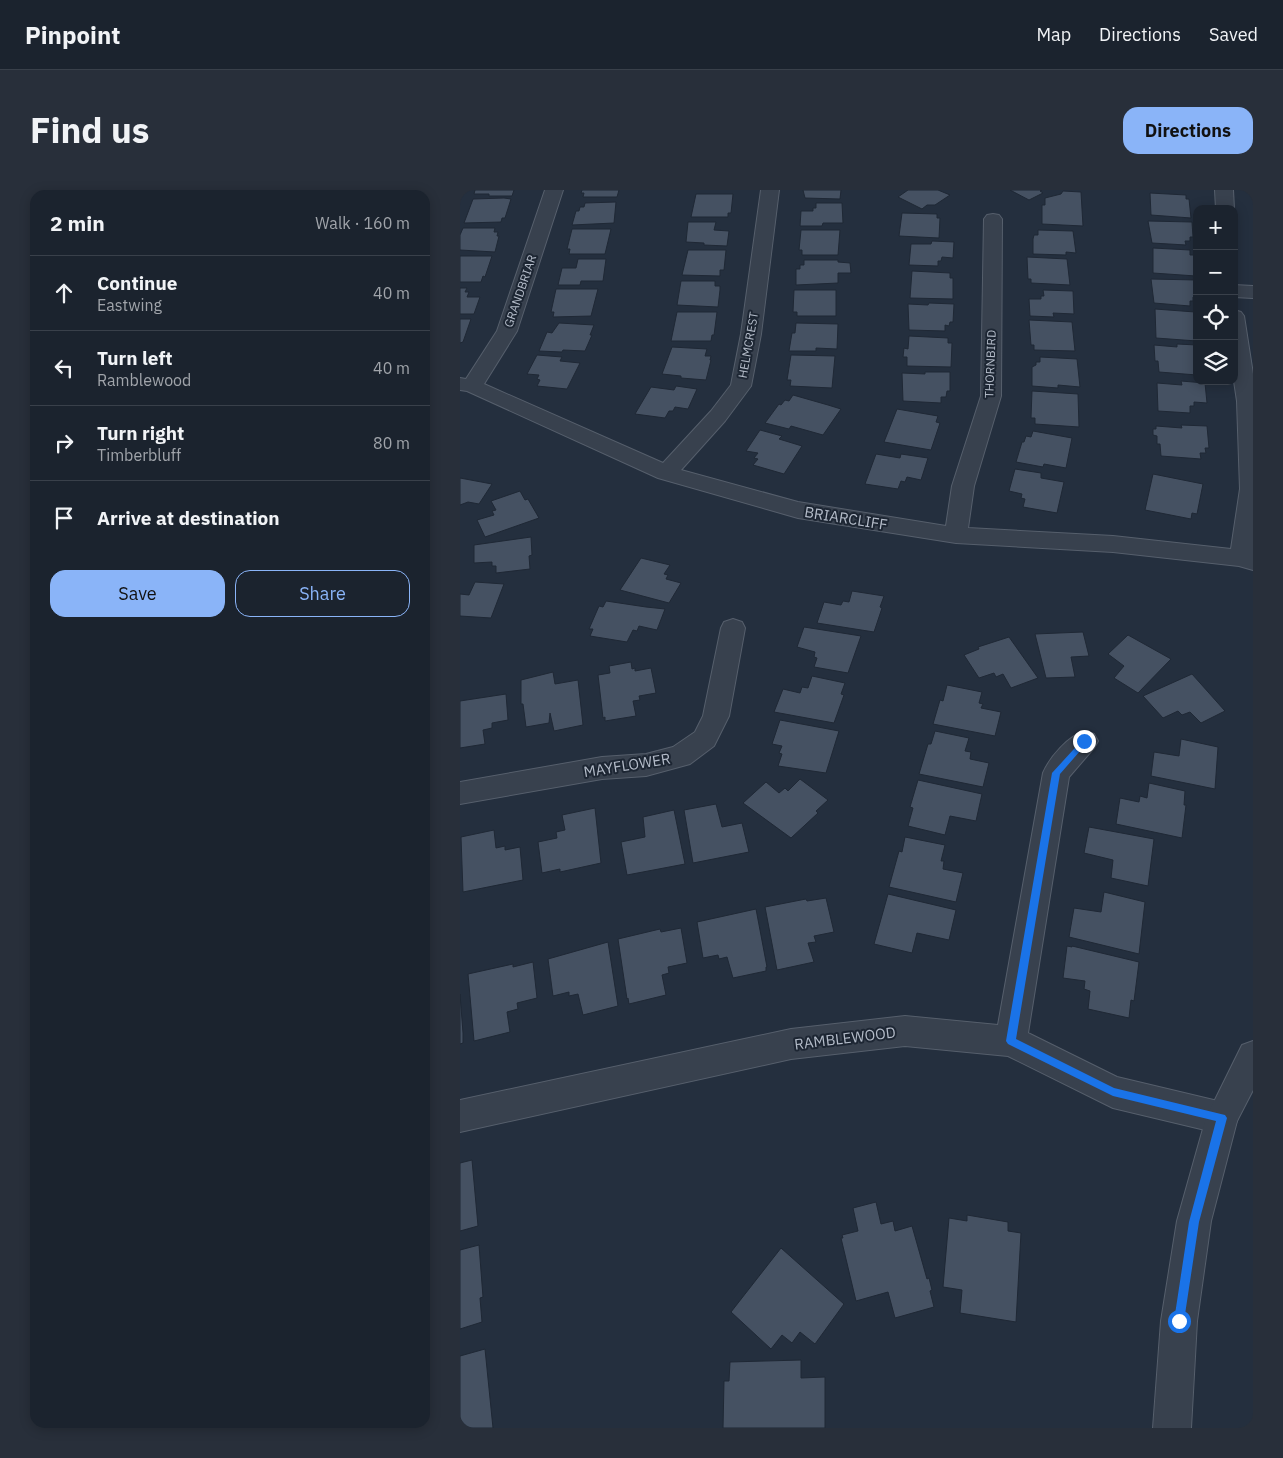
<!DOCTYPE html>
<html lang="en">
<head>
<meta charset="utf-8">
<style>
  body { margin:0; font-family:"IBM Plex Sans",sans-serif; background:#282f3a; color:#f1f3f6 }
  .controls { position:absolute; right:15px; top:15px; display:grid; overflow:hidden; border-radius:10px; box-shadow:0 2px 12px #0003 }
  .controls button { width:45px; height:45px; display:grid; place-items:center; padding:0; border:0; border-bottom:1px solid #39404a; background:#1b232e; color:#f1f3f6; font:25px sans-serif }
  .stop { position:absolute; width:15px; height:15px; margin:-11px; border:4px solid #1a73e8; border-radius:50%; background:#fff }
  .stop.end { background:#1a73e8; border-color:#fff; box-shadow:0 1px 5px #0008 }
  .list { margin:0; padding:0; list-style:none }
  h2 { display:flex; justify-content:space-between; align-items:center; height:65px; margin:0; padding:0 20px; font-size:21px }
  h2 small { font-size:16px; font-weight:400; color:#a0a4aa }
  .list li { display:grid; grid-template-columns:32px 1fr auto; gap:15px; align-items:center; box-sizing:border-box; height:75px; padding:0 20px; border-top:1px solid #39404a }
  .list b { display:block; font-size:19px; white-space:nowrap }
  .list p { margin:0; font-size:16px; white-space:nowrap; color:#a0a4aa }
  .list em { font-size:16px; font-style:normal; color:#a0a4aa }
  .actions { display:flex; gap:10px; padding:15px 20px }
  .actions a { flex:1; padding:11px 0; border:1px solid #8ab4f8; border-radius:15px; text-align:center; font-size:18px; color:#8ab4f8 }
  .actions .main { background:#8ab4f8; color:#111 }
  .icon { flex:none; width:28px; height:28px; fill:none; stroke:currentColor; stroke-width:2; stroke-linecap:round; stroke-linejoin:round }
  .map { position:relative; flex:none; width:793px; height:1238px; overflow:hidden; border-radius:15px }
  header { display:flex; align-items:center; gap:30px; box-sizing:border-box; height:70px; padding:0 25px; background:#1b232e; border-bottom:1px solid #39404a }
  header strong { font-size:24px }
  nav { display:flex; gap:28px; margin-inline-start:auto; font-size:18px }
  .intro { display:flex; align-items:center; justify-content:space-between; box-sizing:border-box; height:120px; padding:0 30px }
  h1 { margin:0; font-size:35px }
  .button { padding:12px 22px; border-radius:15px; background:#8ab4f8; color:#111; font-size:18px; font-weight:700 }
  main { display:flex; gap:30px; padding:0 30px }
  aside { flex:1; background:#1b232e; border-radius:15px; box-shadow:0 2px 12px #0003 }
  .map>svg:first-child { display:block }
</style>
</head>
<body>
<header>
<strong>Pinpoint</strong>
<nav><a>Map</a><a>Directions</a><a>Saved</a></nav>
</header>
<div class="intro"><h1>Find us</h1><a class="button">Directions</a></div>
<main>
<aside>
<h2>2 min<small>Walk · 160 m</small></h2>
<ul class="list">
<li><svg class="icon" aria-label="ahead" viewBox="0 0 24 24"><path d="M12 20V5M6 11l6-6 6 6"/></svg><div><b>Continue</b><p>Eastwing</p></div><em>40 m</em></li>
<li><svg class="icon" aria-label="left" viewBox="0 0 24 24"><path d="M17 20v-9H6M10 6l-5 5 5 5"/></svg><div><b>Turn left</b><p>Ramblewood</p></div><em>40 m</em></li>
<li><svg class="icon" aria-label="right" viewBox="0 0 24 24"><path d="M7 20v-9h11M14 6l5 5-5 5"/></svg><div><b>Turn right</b><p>Timberbluff</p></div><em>80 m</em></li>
<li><svg class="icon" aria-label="arrive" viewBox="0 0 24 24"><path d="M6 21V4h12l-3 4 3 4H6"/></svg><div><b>Arrive at destination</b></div></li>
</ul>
<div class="actions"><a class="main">Save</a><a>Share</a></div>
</aside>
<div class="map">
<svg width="793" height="1238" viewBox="0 0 793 1238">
  <rect width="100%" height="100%" fill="#242f3e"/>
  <path fill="#455162" stroke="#1f2835" d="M 15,0 L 54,0 L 52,6 L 29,6 L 29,4 L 14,4 Z
    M 122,0 L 159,0 L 157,7 L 123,7 L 124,3 L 121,3 Z
    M 343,0 L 381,0 L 380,9 L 345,8 Z
    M 448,0 L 478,0 L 490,5 L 475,15 L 467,15 L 462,19 L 438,7 Z
    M 550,0 L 582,0 L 580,1 L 583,3 L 569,10 Z
    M 603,1 L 621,2 L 623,36 L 582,34 L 582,15 L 585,15 L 585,8 L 601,4 Z
    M 690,3 L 726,5 L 726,9 L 729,9 L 731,28 L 691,25 Z
    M 236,4 L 273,4 L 271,23 L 268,23 L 268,27 L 231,27 Z
    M 13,9 L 44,8 L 51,9 L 45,28 L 42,28 L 41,32 L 4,33 Z
    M 156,12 L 154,33 L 112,35 L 116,21 L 119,21 L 120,17 L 124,17 L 125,13 Z
    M 356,13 L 382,13 L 383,33 L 363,33 L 362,36 L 340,36 L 341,21 L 353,21 L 353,18 L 356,18 Z
    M 442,23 L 477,24 L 477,28 L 480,28 L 479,48 L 439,46 Z
    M 688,31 L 732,32 L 733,47 L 730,47 L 730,51 L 725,51 L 726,55 L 692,53 Z
    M 228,32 L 256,32 L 254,40 L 269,41 L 267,56 L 244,55 L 244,53 L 226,52 Z
    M 3,38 L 35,38 L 34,42 L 38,42 L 37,46 L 39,46 L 35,62 L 0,60 L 0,45 Z
    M 112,39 L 151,39 L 145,64 L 109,64 L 110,59 L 107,59 Z
    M 341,40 L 380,40 L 378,65 L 342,65 L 342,60 L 339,60 Z
    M 578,40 L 613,41 L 616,63 L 606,62 L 606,65 L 573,64 L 573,49 L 574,45 L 578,45 Z
    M 472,51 L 494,52 L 493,68 L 482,67 L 481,71 L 478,71 L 478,76 L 449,75 L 451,54 L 471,54 Z
    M 693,58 L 730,60 L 730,65 L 734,65 L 736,86 L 693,83 Z
    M 228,60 L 266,60 L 264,80 L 260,80 L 260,86 L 222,85 Z
    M 0,66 L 32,66 L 25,87 L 23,86 L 21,92 L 0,92 Z
    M 567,67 L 607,69 L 610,95 L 571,93 L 571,89 L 568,89 Z
    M 118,69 L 146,69 L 143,91 L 121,91 L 120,95 L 98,95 L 102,78 L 116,78 Z
    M 344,70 L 378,70 L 378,72 L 390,73 L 391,83 L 378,83 L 378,93 L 336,95 L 336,79 L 340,79 L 340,75 L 344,75 Z
    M 452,81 L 490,83 L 490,88 L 493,88 L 493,109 L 450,108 Z
    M 691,89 L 736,90 L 737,107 L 733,107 L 733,111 L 730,111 L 730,116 L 694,113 Z
    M 221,91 L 255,91 L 255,96 L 260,96 L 260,100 L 258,117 L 217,115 Z
    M 0,98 L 7,98 L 5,102 L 9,102 L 7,107 L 20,107 L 14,124 L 0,124 Z
    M 96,99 L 138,99 L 131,126 L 93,127 L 94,122 L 91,122 Z
    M 334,100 L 376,100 L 376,126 L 337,126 L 337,122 L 333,122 Z
    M 583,100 L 613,101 L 614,124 L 593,123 L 594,127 L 570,126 L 569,109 L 581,109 L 581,106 L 584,106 Z
    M 469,113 L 494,114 L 493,132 L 490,132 L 489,136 L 485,135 L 485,141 L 449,140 L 448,114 L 468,115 Z
    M 695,119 L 735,122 L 737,128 L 737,151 L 696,148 Z
    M 217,122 L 257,122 L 254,145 L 252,145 L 251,151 L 211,151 Z
    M 0,129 L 11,129 L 3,152 L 0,153 Z
    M 569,130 L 612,132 L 615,161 L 574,160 L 574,155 L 571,155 Z
    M 99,133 L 134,135 L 130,145 L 132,145 L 125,161 L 103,160 L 102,162 L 79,161 L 87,142 L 92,143 Z
    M 336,133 L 378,134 L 377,159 L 356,158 L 356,161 L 329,161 L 332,143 L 335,143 Z
    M 449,146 L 488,148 L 488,153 L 492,153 L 491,177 L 447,176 L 447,167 L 443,167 L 444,158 L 448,159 Z
    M 717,154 L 737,155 L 737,185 L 699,182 L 698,171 L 695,171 L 694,155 L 717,157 Z
    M 212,157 L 247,159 L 245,166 L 251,166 L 250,170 L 251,170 L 246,190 L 221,188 L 221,186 L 202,184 Z
    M 77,165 L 102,167 L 100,171 L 120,173 L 107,199 L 77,196 L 80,190 L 77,189 L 79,185 L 67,184 Z
    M 331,165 L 375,166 L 372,198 L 330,196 L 331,190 L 327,190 Z
    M 580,167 L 617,169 L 620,197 L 598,195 L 598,198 L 572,196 L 572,177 L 576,175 L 576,172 L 580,172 Z
    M 465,182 L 490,182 L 490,201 L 487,201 L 486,207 L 481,207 L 481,213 L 443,211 L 442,183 L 465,184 Z
    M 721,191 L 745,193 L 747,213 L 734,212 L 734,216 L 730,216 L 730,223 L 698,221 L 697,193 L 722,195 Z
    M 216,196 L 237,199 L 228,219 L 215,217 L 213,221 L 209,221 L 205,228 L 175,224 L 191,197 L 214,200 Z
    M 572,201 L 618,204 L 619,237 L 575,234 L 575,228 L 571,228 Z
    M 333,205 L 368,215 L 381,219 L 363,245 L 331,236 L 329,239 L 305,233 L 319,214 L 321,215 L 325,210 L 329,211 Z
    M 437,219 L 478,226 L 476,232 L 480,233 L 471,260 L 424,252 Z
    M 721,235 L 747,236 L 749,258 L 745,258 L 746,263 L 740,263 L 741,269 L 701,266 L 700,254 L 697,254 L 697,246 L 693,245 L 693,239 L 696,239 L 696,236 L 722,238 Z
    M 300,240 L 322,246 L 319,249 L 342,256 L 324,284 L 293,275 L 298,269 L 294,268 L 298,263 L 286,261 Z
    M 573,241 L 612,248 L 606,278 L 584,274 L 583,277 L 556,272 L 562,252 L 564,252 L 566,246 L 571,247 Z
    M 416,264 L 440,268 L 441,264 L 468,268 L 461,290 L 447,287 L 445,292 L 441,291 L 438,299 L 405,294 Z
    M 555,279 L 581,283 L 581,288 L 604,292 L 597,323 L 563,317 L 565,309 L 561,308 L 562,304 L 549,301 Z
    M 693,284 L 743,294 L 737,324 L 732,323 L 731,329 L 685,320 Z
    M 0,288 L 32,294 L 19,314 L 8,312 L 0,315 Z
    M 60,301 L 65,310 L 68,309 L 79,328 L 25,347 L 17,330 L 34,325 L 32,321 L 36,320 L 31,311 Z
    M 71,347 L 72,365 L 69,366 L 70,379 L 36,383 L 36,376 L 32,376 L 32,372 L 14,373 L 14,355 Z
    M 181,368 L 210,375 L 204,384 L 208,385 L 206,389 L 221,393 L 209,413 L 160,400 Z
    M 15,392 L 44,394 L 31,428 L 0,426 L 0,404 L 9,405 Z
    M 392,401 L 424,406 L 420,417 L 422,418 L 414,442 L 357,433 L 364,412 L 381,415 L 383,411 L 389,412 Z
    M 146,411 L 186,417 L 205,419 L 197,440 L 179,436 L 177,441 L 173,440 L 167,452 L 130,446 L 133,439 L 129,439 L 139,416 L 143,417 Z
    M 344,437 L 401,446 L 388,483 L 354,477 L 357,468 L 354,467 L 355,462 L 337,457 Z
    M 623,442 L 629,466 L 611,467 L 615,487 L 586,488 L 575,444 Z
    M 668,445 L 711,469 L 678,503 L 654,488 L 664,476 L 648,464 Z
    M 549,447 L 578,488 L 551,498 L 543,484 L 536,487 L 534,483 L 519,488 L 504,465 L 519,459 L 518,457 Z
    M 171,472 L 172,479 L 175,478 L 175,481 L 191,478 L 196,503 L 179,506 L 180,510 L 173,511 L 176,526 L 145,531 L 145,527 L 143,528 L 138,485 L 150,483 L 149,476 Z
    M 93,482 L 95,494 L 118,490 L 123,535 L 94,541 L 90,523 L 89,533 L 66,537 L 63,514 L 61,514 L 61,490 Z
    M 732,484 L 765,521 L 741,533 L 730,522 L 722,525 L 718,521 L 703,528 L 683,506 Z
    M 352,486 L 385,493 L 381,504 L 384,505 L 374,533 L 314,522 L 323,499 L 340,503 L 342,497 L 348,498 Z
    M 487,495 L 522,502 L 519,513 L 523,514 L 521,518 L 541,522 L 535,546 L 473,534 L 480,510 L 483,511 Z
    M 46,504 L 48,530 L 32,533 L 32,538 L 23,540 L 25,554 L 0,558 L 0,511 Z
    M 320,530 L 379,541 L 366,583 L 318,576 L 322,564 L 319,563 L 322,556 L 312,554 Z
    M 475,541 L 509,548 L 505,561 L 511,562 L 510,569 L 529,573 L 523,597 L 459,584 L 468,554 L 471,554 Z
    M 721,549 L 758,557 L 755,599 L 691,586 L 694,562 L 719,566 Z
    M 340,589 L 368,610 L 356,621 L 358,623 L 331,648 L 283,613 L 306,592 L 319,603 L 325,598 L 328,601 Z
    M 458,590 L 522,604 L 516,631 L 490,626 L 485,645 L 448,636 L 453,618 L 450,617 Z
    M 689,593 L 725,601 L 724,615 L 726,615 L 722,648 L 656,634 L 660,608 L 679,612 L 680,606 L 687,608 Z
    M 256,614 L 262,637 L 282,633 L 289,662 L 233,673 L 224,620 Z
    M 135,618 L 141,673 L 100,682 L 100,679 L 82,683 L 78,652 L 97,648 L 96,642 L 105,640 L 102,625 Z
    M 214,620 L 225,674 L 167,685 L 161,652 L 185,647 L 183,627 Z
    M 629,637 L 694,649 L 688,696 L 651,688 L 653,670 L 624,663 Z
    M 34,640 L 36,658 L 45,656 L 45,660 L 60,657 L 63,690 L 3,702 L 1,647 Z
    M 445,647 L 485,655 L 481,671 L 484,671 L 483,679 L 503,683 L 496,712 L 429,697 L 439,661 L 442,662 Z
    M 644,702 L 685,712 L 679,764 L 609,747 L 614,718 L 641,722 Z
    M 428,704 L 496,720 L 489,750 L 457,743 L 452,763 L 414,754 Z
    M 366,708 L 374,742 L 354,746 L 356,752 L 348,753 L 354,772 L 317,780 L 305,717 L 346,709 L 347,711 Z
    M 296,719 L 307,777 L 306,777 L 306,781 L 273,788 L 267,767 L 259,769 L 258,765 L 243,768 L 237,732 Z
    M 221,738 L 227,773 L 208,777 L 209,783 L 202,785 L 206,805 L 169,814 L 168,808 L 167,809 L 158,749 L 200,739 L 201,742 Z
    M 148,752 L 158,816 L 123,825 L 118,804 L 109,806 L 109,802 L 93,806 L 88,769 Z
    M 607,756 L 612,757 L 612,756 L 679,772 L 674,811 L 671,810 L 669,828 L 628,819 L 630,801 L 624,799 L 625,791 L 603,788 Z
    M 73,772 L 77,808 L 57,813 L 58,819 L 47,822 L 50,842 L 14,851 L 8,784 L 53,774 L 53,777 Z
    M 0,804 L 3,843 L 3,853 L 0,854 Z
    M 12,970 L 18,1036 L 0,1041 L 0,973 Z
    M 416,1012 L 421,1034 L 433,1031 L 435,1041 L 452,1036 L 467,1089 L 469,1088 L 472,1100 L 470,1101 L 474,1117 L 435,1128 L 428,1102 L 396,1111 L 381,1048 L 383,1048 L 382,1045 L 398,1041 L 393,1018 Z
    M 507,1025 L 548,1032 L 548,1041 L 561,1043 L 556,1132 L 500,1123 L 502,1100 L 483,1097 L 489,1028 L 507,1031 Z
    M 19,1055 L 23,1107 L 20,1108 L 22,1132 L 0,1139 L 0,1060 Z
    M 321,1058 L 384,1114 L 355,1154 L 340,1142 L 332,1153 L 322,1145 L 311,1159 L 271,1122 Z
    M 25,1159 L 33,1238 L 0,1238 L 0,1166 Z
    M 341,1170 L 341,1188 L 365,1187 L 365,1238 L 263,1238 L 264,1191 L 269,1191 L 270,1172 Z"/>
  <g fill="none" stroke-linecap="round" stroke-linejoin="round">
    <g stroke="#565f6c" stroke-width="2">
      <path id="minor" d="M 85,0 L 103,0 L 57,141 L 24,194 L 203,273 L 251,221 L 271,195 L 281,144 L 301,0 L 319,0 L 301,144 L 291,196 L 265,231 L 221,280 L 338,312 L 486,336 L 492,296 L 521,206 L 524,29 L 527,25 L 533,24 L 539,25 L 542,29 L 541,206 L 514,296 L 508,338 L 653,346 L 771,359 L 780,299 L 777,211 L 774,191 L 774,120 L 781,122 L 784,126 L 793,184 L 793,380 L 779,376 L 653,362 L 496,353 L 338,328 L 198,288 L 7,201 L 0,200 L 0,188 L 6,189 L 37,141 Z
        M 755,0 L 773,0 L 774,19 L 756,19 Z
        M 774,95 L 793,96 L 793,108 L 774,107 Z
        M 273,429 L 282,432 L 285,438 L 269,526 L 254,556 L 230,574 L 186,586 L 142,589 L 0,614 L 0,592 L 142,567 L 186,564 L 213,557 L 235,542 L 243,526 L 261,438 L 264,432 Z
        M 625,541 L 634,544 L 638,551 L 634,558 L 609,587 L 568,843 L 657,887 L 762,912 L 774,917 L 778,928 L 774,939 L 762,944 L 653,918 L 548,866 L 445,856 L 331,869 L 0,942 L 0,910 L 331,839 L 445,826 L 538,835 L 583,583 C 590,567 608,546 625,541 Z"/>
    </g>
    <g stroke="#565f6c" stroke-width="2">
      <path id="tertiary" d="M 793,851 L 793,900 L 777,931 L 751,1031 L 737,1131 L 731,1238 L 693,1238 L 701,1131 L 717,1031 L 746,928 L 782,855 Z"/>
    </g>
    <use href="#minor" fill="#38414e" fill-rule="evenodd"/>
    <use href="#tertiary" fill="#38414e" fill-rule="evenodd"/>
  </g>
  <path fill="#1a73e8" d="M 624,548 L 628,551 L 627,553 L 600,584 L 556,849 L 654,898 L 765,925 L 767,928 L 739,1032 L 724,1131 L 723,1135 L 719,1136 L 715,1135 L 714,1131 L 729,1032 L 756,931 L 653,906 L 548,854 L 546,851 L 592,583 Z"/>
  <g text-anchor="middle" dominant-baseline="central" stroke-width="4" stroke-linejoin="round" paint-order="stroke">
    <g font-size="12" fill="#b4bcc9" stroke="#1d2633">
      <text transform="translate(60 101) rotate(-71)">GRANDBRIAR</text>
      <text transform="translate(288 155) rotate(-80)">HELMCREST</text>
      <text transform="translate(530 174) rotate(-88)">THORNBIRD</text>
    </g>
    <g font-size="15" fill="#b4bcc9" stroke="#1d2633">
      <text transform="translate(386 328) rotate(9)">BRIARCLIFF</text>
      <text transform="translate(167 575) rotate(-9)">MAYFLOWER</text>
      <text transform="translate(385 848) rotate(-7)">RAMBLEWOOD</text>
    </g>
  </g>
</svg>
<div class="controls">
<button>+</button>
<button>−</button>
<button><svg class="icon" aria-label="locate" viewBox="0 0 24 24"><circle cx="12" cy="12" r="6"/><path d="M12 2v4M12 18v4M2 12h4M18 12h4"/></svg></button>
<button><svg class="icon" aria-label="layers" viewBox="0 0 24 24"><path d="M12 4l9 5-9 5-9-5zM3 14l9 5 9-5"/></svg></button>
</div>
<div class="stop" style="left:719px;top:1131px"></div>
<div class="stop end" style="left:624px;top:551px"></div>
</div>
</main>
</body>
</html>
